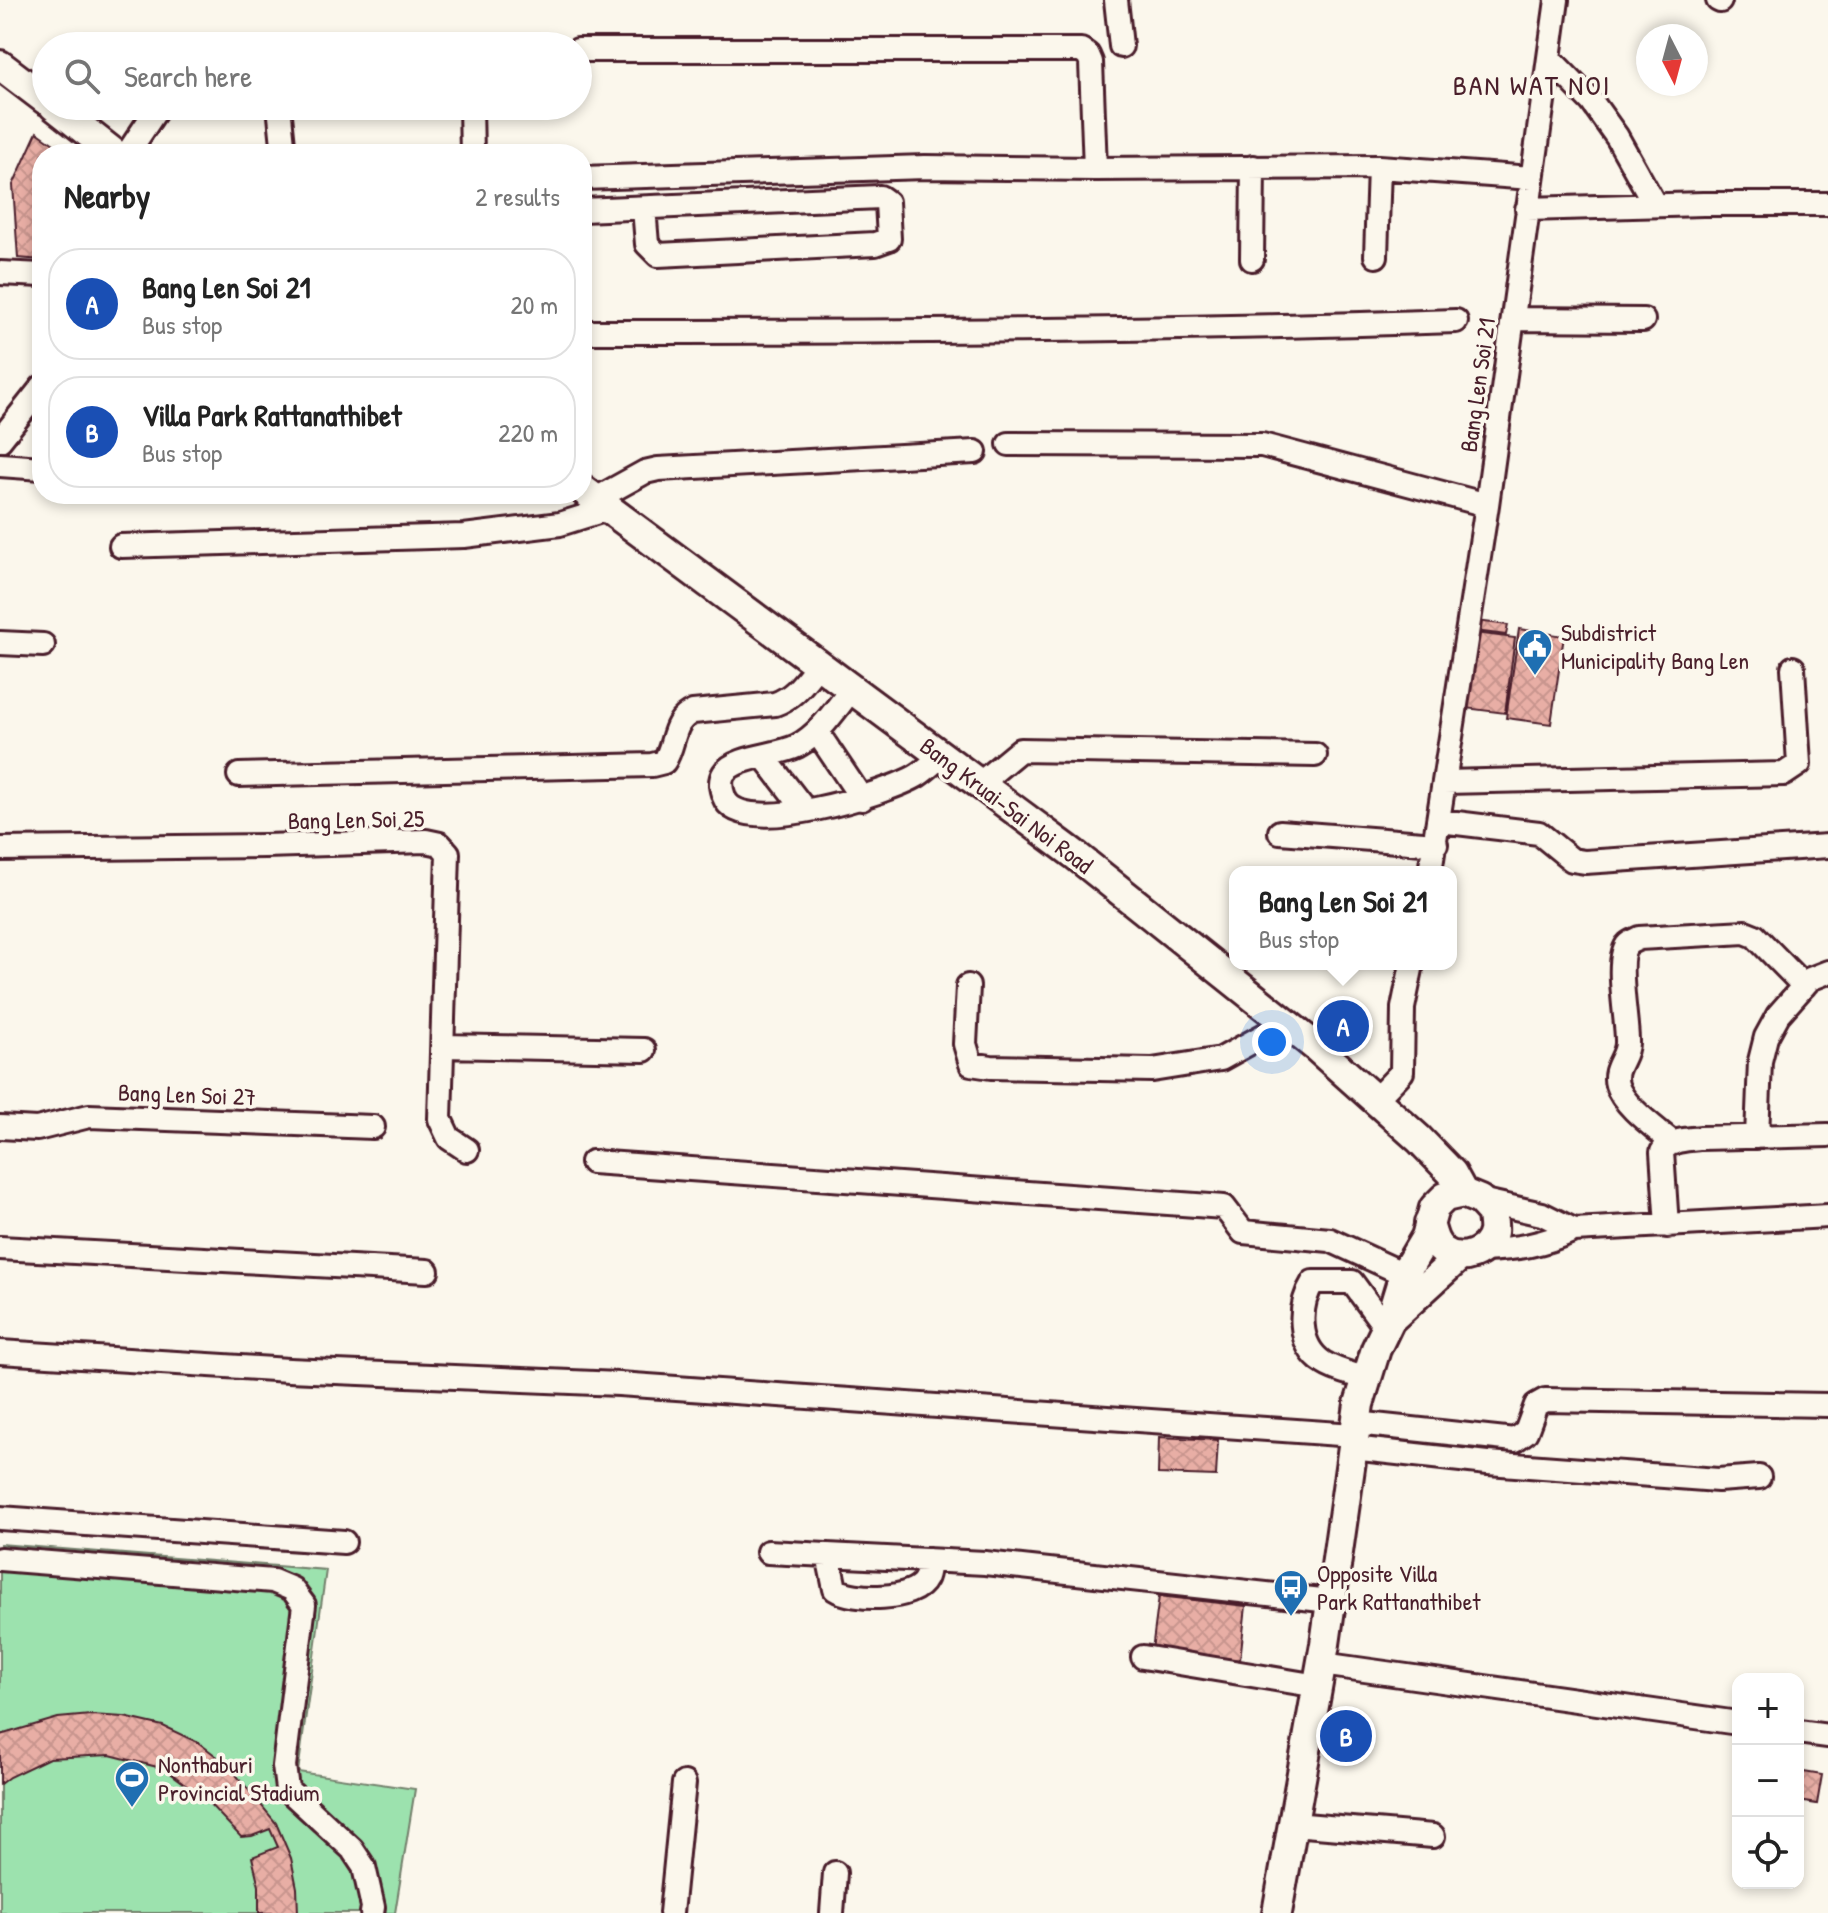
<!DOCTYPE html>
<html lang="en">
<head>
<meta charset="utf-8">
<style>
  body { margin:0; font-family:"Patrick Hand",sans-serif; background:#f2f2f2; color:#222 }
  .controls { position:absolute; right:24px; bottom:24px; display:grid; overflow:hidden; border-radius:16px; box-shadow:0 4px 12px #0003 }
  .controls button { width:72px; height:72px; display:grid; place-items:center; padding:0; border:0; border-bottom:2px solid #e0e0e0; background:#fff; color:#222; font:40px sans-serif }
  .compass { position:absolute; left:1636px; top:24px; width:72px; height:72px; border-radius:50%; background:#fff; box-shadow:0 4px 12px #0003; rotate:174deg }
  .you { position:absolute; left:1272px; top:1042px; width:28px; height:28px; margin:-20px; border:6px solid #fff; border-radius:50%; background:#1a73e8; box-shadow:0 0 0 12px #1a73e833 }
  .badge { display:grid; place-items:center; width:52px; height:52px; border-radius:50%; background:#1f6fb2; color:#fff; font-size:26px; font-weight:700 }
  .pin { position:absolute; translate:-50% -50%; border:4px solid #fff; box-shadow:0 2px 8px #0006 }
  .popup { position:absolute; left:1229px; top:866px; width:228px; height:104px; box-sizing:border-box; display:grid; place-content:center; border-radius:16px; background:#fff; filter:drop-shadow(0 2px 6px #0005); font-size:26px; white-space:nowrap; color:#767676 }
  .popup b { font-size:30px; color:#222 }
  .popup::after { content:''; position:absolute; left:50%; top:100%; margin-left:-16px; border:16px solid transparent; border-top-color:#fff }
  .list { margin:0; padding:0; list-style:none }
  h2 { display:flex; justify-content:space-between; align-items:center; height:104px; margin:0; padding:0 32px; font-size:34px }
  h2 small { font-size:26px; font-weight:400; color:#767676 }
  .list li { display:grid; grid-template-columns:52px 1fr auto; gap:24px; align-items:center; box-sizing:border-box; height:112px; margin:0 16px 16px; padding:0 16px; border:2px solid #e0e0e0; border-radius:32px }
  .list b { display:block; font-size:30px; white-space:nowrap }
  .list p { margin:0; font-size:26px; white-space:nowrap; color:#767676 }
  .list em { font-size:26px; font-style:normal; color:#767676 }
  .icon { flex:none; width:44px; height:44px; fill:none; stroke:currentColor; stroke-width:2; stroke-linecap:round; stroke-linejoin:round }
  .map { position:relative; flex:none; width:1828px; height:1913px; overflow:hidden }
  .search { position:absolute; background:#fff; box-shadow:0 4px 12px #0003; left:32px; top:32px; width:560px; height:88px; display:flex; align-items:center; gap:20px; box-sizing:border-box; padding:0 28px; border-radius:44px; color:#767676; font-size:30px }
  .panel { position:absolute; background:#fff; box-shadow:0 4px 12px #0003; left:32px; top:144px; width:560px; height:360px; border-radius:32px }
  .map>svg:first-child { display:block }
</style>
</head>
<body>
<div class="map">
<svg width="1828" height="1913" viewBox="0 0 1828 1913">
  <defs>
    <pattern id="building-cross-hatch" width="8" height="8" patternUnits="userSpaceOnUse" patternTransform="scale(2)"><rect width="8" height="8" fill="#e8aea5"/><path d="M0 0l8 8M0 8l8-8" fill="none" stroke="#c8958e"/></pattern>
  </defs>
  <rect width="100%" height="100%" fill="#fbf7ec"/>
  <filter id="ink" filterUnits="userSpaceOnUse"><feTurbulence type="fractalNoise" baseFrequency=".0125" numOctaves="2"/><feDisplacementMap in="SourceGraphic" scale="16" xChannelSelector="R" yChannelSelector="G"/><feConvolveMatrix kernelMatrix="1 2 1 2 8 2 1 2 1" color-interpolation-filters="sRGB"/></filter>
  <g filter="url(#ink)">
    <path fill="#9ce2ae" stroke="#73806c" stroke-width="2" d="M 0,1544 L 326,1570 L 298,1772 L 415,1789 L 395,1913 L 0,1913 Z"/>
    <path fill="url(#building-cross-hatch)" stroke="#4a1f2b" stroke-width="2" d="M 37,132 L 68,154 L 42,154 L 42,260 L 18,258 L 13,185 Z
      M 1477,621 L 1508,625 L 1506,635 L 1475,631 Z
      M 1519,629 L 1564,636 L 1551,724 L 1506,718 Z
      M 1475,633 L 1515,638 L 1505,713 L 1465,708 Z
      M 1159,1437 L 1218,1440 L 1216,1476 L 1158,1474 Z
      M 1159,1596 L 1246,1606 L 1240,1660 L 1152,1650 Z
      M 91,1715 L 124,1717 L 163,1726 L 199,1743 L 228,1765 L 276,1823 L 291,1858 L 297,1888 L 298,1913 L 259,1913 L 259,1886 L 252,1857 L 278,1847 L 270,1829 L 252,1836 L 241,1837 L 205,1799 L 165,1769 L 110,1755 L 49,1758 L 9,1777 L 0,1784 L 0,1735 L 58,1718 Z
      M 1798,1771 L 1822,1775 L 1817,1804 L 1798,1801 Z"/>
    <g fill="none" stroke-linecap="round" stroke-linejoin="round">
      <g stroke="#4a1f2b" stroke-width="28">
        <path id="minor" d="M 1116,0 L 1121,46
          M 1718,0 L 1720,1
          M 578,50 L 1081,50 L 1088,55 L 1091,62 L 1095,169
          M 1549,58 L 1592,102 L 1617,137 L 1655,205
          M 279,106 L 284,154
          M 471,106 L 472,154
          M 127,154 L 159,106
          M 582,178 L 925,167 L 1095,169 L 1379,167 L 1532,178
          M 1527,209 L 1703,204 L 1828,204
          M 582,210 L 880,197 L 887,202 L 889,239 L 875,244 L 658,255 L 647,244 L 644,208
          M 1376,256 L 1379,167
          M 1252,259 L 1253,167
          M 0,273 L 42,275
          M 1513,319 L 1643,320
          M 582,332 C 874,332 1165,331 1456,321
          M 0,440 L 42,387
          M 1009,444 L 1262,445 L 1487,505
          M 0,465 L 42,468
          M 596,499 L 645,472 L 658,469 L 975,452
          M 121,546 L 464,536 L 560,524 L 608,509
          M 0,643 L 43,645
          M 851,690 C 835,710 820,734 797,746 C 777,756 736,756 724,773 C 719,781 721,789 724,797 C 739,840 889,793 918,775 C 926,770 934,762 941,756
          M 817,732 L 862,799
          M 764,757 L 805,810
          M 239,775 L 652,765 L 664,762 C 676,744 671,721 693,712 L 775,704 C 795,697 805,681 818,665
          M 1445,782 L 1784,774 L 1799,764 L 1793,668
          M 979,784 L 1020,750 L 1315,755
          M 1440,821 L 1539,833 L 1572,860 L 1585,862 L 1828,846
          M 1280,832 L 1436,844
          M 0,849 L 265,846 L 426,841 L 440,844 L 448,853 L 440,1119 L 449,1138 L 467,1150
          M 1430,872 L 1487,505 L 1557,0
          M 968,986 L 965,1044 L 971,1064 L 991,1067 L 1152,1070 L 1221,1059 L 1286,1023
          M 443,1046 L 644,1050
          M 1376,1099 L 1402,1072 L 1403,1008 L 1412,964
          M 0,1127 L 37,1129 L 89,1116 L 373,1127
          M 1757,1137 L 1760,1061 L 1766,1037 L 1778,1015 L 1810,979 L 1828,972
          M 1673,1143 C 1657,1129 1623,1106 1617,1085 C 1612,1068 1627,1058 1627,1043 C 1628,1023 1614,957 1628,944 C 1631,941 1636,940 1639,938 L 1745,932 L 1755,936 L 1804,986
          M 592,1162 L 1224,1207 L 1243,1232 L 1330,1240 L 1404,1274
          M 1480,1200 L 1542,1214 L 1574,1230
          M 1667,1226 L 1662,1152 C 1669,1139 1687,1140 1700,1138 L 1828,1135
          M 0,1248 L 427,1271
          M 1482,1250 C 1517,1249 1542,1245 1574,1230 L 1828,1216
          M 0,1352 L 289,1370 L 619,1384 L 1354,1435
          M 1367,1379 C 1353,1374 1336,1371 1324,1363 C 1297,1346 1298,1306 1313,1282 L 1352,1282 L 1385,1327
          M 1356,1423 L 1515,1440 L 1526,1432 L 1536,1405 L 1545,1400 L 1828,1405
          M 1352,1448 L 1488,1463 L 1718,1480 L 1759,1477
          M 0,1518 L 344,1542
          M 768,1552 L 985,1563 L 1331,1601
          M 828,1555 L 835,1589 C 853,1601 915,1601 925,1579 C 928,1574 928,1566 929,1560
          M 0,1559 L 273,1581 L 292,1589 L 304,1605 L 284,1766 L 287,1789 L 352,1849 L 364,1867 L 373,1907 L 372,1913
          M 1143,1657 L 1318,1686
          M 1322,1664 L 1738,1723
          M 1798,1732 L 1828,1736
          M 1293,1824 L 1433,1836
          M 671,1913 L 684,1783
          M 832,1913 L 835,1873"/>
      </g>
      <g stroke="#4a1f2b" stroke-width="34">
        <path id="major" d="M 0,65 L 46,100
          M 54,106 L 115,154
          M 582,489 L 1074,854 L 1316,1047 L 1419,1139 L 1452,1173 L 1463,1193
          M 1390,1320 L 1459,1257
          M 1277,1913 L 1325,1644 L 1359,1404 L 1376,1349 L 1390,1320 L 1404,1274 L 1426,1237 L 1434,1208 L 1445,1197 L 1463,1193 L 1480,1200 L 1492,1213 C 1492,1218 1494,1226 1493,1232 C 1489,1253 1461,1264 1443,1251 C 1434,1244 1432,1234 1429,1223"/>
      </g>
      <use href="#minor" stroke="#fbf7ec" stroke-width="22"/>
      <use href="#major" stroke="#fbf7ec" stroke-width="28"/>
    </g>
  </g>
  <defs>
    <g id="civic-pin" transform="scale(1.8)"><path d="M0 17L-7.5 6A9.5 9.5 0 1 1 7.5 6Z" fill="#1f6fb2" stroke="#fbf7ec"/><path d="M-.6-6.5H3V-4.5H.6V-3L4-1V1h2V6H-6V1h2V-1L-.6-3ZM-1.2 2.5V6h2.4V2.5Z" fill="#fff"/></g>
    <g id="bus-pin" transform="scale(1.8)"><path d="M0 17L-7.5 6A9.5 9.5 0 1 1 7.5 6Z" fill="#1f6fb2" stroke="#fbf7ec"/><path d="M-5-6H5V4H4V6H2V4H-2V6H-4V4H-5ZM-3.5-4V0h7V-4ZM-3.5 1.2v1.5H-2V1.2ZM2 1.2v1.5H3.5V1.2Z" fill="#fff"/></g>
    <g id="stadium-pin" transform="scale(1.8)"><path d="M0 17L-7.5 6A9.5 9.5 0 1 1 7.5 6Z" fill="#1f6fb2" stroke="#fbf7ec"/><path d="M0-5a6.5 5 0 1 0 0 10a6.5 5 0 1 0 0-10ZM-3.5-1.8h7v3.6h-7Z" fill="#fff"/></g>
  </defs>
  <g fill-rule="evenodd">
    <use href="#civic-pin" x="1535" y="646"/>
    <use href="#bus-pin" x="1291" y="1587"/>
    <use href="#stadium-pin" x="132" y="1778"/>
  </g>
  <g text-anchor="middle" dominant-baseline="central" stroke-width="7" stroke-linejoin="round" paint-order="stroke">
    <g font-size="24" fill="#4a1f2b" stroke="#fbf7ec">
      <text transform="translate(1477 385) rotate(-82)">Bang Len Soi 21</text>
      <text transform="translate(1007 805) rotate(37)">Bang Kruai-Sai Noi Road</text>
      <text transform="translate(356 819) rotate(-1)">Bang Len Soi 25</text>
      <text transform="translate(187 1094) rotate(2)">Bang Len Soi 27</text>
    </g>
    <g font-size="24" fill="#4a1f2b" stroke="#fbf7ec" text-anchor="start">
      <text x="1561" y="632">Subdistrict<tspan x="1561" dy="28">Municipality Bang Len</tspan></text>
      <text x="1317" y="1573">Opposite Villa<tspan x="1317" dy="28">Park Rattanathibet</tspan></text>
      <text x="158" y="1764">Nonthaburi<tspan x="158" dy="28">Provincial Stadium</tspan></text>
    </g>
    <g font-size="28" letter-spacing="2" fill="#4a1f2b" stroke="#fbf7ec">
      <text x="1532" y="85">BAN WAT NOI</text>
    </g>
  </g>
</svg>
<div class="controls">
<button>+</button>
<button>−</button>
<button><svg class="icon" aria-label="locate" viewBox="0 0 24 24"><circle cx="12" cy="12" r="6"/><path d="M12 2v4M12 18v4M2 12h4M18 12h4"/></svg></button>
</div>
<svg class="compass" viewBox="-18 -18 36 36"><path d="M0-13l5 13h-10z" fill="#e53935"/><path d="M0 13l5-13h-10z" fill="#767676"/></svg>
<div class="you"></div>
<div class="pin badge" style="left:1343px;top:1026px;background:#1a4fb4">A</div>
<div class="popup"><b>Bang Len Soi 21</b>Bus stop</div>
<div class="pin badge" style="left:1346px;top:1736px;background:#1a4fb4">B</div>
<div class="search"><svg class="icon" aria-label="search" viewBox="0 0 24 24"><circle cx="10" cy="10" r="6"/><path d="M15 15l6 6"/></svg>Search here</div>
<section class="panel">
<h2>Nearby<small>2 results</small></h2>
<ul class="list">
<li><span class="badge" style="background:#1a4fb4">A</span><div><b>Bang Len Soi 21</b><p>Bus stop</p></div><em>20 m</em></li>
<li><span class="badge" style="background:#1a4fb4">B</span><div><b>Villa Park Rattanathibet</b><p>Bus stop</p></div><em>220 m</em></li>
</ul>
</section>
</div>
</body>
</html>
